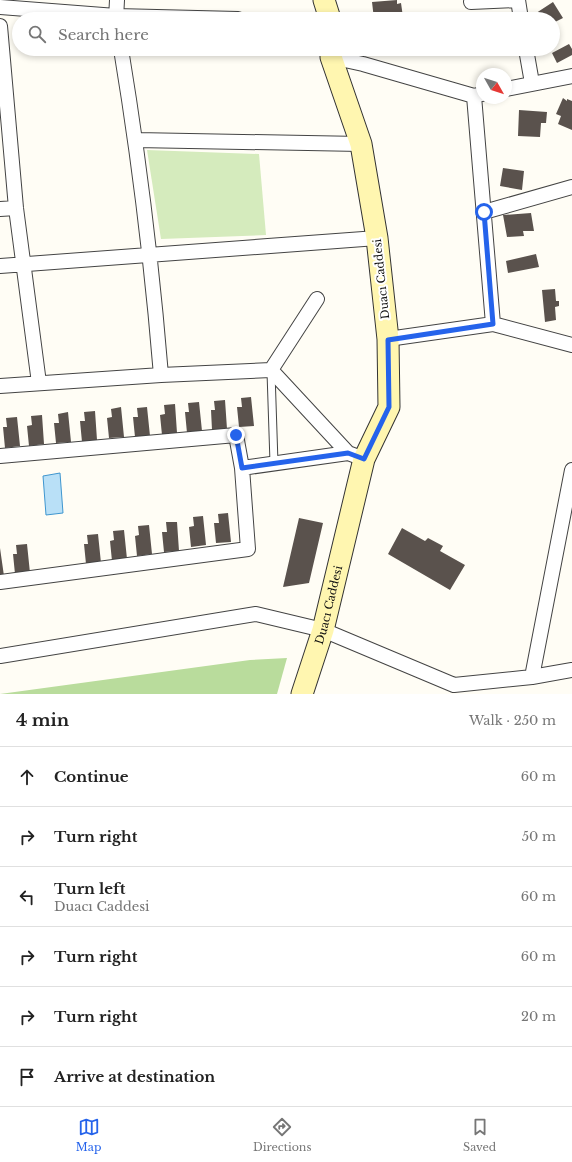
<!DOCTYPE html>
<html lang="en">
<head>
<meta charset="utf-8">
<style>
  body { margin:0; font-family:"Libre Baskerville",serif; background:#f2f2f2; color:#222 }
  .compass { position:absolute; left:476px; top:68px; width:36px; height:36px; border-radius:50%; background:#fff; box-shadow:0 2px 6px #0003; rotate:129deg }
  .stop { position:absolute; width:12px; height:12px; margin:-9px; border:3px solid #2563eb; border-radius:50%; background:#fff }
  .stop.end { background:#2563eb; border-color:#fff; box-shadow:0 1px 4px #0008 }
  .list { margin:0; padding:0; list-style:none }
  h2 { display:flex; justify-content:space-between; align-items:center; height:52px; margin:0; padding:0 16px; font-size:17px }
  h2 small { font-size:13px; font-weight:400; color:#767676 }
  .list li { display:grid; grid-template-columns:26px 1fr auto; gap:12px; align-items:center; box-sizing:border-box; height:60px; padding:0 16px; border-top:1px solid #e0e0e0 }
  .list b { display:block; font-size:15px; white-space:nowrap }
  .list p { margin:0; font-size:13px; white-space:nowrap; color:#767676 }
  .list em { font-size:13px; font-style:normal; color:#767676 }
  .icon { flex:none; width:22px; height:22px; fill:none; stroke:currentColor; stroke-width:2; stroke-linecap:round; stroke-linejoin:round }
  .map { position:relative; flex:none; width:572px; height:694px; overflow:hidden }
  .search { position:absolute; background:#fff; box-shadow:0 2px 6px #0003; left:12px; right:12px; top:12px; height:44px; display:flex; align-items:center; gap:10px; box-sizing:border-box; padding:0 14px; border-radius:22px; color:#767676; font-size:15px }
  .sheet { height:412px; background:#fff }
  nav { display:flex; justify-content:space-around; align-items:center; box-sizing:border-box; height:56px; border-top:1px solid #e0e0e0; background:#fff; font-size:11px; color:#767676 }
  nav a { display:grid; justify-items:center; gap:2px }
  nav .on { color:#2563eb }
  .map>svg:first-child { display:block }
</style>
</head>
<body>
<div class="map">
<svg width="572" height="694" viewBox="0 0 572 694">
  <rect width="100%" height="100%" fill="#fffdf5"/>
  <path fill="#d5ebbd" d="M 147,150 L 259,154 L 266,235 L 161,239 Z"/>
  <path fill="#b9dc9c" d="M 287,658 L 277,694 L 0,694 L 250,660 Z"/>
  <path fill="#b9e0f7" stroke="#3f96cf" d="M 60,473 L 63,513 L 46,515 L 43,476 Z"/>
  <path fill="#5a524d" d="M 397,0 L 397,4 L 401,3 L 403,17 L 374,19 L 372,2 Z
    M 553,2 L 563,18 L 553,23 L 553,19 L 527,19 Z
    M 463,13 L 463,17 L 474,17 L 474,19 L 453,19 L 453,14 Z
    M 508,14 L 510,19 L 491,19 L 491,18 Z
    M 569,44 L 572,49 L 572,55 L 557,63 L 552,53 Z
    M 563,98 L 567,101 L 567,99 L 572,101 L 572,130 L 558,124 L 561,116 L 556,114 Z
    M 519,110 L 547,112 L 546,123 L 541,123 L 540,137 L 518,136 Z
    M 503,168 L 524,171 L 522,190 L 500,186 Z
    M 531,213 L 534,231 L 523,231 L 524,236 L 507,237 L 503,215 Z
    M 536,254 L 539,267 L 508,273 L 506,261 Z
    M 555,289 L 556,301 L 559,301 L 559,306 L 555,307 L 556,320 L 545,322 L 542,290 Z
    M 251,397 L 254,426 L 239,427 L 237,407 L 242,407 L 241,398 Z
    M 225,400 L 227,429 L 212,430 L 211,410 L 215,410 L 214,401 Z
    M 199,402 L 202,431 L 187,433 L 185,412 L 189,412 L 188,403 Z
    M 175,404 L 177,433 L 162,435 L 160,415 L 165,414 L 164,405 Z
    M 121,407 L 124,437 L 109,438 L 107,418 L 112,417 L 111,409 Z
    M 147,407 L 150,436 L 135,437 L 133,417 L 138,417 L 137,408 Z
    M 95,411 L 97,440 L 82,442 L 80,421 L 85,421 L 84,412 Z
    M 68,412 L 71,442 L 56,443 L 54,423 L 59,423 L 58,414 Z
    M 42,415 L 44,444 L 29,446 L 27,426 L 32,425 L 31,416 Z
    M 17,417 L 20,446 L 5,448 L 3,427 L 7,427 L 6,418 Z
    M 228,513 L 231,542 L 216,543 L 214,523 L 219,523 L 218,514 Z
    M 203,516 L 206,545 L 191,547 L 189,527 L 194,526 L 193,517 Z
    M 299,518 L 323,523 L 309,583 L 283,587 Z
    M 166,522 L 177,522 L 179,551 L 164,552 L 162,532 L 167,532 Z
    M 149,525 L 152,554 L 137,556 L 135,536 L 139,535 L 138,526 Z
    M 402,528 L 425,541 L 428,538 L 443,546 L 440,551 L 465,565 L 450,590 L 388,554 Z
    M 124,530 L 127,559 L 112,561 L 110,541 L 114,540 L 113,531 Z
    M 98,534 L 101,563 L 86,564 L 84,544 L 88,544 L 87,535 Z
    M 27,544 L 30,573 L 15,574 L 13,554 L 17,554 L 16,545 Z
    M 0,548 L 4,576 L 0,577 Z"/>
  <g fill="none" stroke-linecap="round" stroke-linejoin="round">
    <g stroke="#444" stroke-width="9">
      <path id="lane" d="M 271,372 L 274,463"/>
    </g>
    <g stroke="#444" stroke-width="16">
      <path id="street" d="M 518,0 L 521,19
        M 471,2 L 518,0
        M 0,7 L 116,16 L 238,19
        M 116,19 L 117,0
        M 0,26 L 16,208 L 39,383
        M 121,49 C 139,158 152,265 161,375
        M 526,49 L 532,83
        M 331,57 L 363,64 L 474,96 L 482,94
        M 506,89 L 572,76
        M 474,96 L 493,324
        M 136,140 L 361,144
        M 0,209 L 16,208
        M 484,212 L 572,187
        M 0,266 L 377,238
        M 388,339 L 493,324 L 572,345
        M 271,370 L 317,299
        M 0,386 L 161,375 L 271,370 L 348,453 L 364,459
        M 0,456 L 236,435 L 242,468 L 248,549 L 0,582
        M 242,468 L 348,453
        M 0,656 L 256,614 L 323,630 L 454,685 L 532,677 L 572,670
        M 532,677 L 572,470"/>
    </g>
    <g stroke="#333" stroke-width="23">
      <g id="secondary">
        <path d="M 324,0 L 330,19"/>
        <path id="s1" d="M 302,694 L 323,630 L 364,459 L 389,407 L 388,339 L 377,238 L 361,144 L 331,57 L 331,49"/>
      </g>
    </g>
    <use href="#lane" stroke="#fff" stroke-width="7"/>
    <use href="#street" stroke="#fff" stroke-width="14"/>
    <use href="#secondary" stroke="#fff6b0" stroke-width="21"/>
  </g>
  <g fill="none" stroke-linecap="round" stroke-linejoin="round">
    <path stroke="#2563eb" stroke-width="5" d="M 236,435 L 242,468 L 348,453 L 364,459 L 389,407 L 388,340 L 493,324 L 484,212"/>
  </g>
  <g text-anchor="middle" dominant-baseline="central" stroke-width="4" stroke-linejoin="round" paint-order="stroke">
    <g font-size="11" fill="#111" stroke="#fff">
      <text transform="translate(381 279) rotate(-96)">Duacı Caddesi</text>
      <text stroke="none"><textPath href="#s1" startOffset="93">Duacı Caddesi</textPath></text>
    </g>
  </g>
</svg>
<svg class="compass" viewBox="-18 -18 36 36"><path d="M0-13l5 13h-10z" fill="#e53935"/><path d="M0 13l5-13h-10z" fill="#767676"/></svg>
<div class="stop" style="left:484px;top:212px"></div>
<div class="stop end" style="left:236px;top:435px"></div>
<div class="search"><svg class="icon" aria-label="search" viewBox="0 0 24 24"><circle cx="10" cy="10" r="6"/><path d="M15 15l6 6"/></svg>Search here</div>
</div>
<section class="sheet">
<h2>4 min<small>Walk · 250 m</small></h2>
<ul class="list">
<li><svg class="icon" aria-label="ahead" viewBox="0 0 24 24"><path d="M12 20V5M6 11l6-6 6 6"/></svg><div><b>Continue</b></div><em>60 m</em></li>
<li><svg class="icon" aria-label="right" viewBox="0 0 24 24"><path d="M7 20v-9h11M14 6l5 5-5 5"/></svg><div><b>Turn right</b></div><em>50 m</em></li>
<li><svg class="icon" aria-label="left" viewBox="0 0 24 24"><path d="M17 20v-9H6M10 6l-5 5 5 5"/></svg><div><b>Turn left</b><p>Duacı Caddesi</p></div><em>60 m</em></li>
<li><svg class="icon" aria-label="right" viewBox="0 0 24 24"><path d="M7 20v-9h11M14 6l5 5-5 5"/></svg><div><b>Turn right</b></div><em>60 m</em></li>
<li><svg class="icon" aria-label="right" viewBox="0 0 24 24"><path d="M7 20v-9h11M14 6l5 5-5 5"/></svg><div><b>Turn right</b></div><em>20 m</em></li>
<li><svg class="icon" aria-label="arrive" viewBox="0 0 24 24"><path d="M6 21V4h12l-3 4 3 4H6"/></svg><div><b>Arrive at destination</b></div></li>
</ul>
</section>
<nav>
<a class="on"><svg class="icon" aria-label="map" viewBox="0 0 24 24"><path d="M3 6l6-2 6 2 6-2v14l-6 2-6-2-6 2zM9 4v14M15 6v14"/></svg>Map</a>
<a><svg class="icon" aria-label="directions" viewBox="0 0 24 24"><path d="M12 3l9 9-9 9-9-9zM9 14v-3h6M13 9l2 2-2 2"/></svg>Directions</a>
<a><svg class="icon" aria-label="saved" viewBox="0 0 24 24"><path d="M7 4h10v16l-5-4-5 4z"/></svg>Saved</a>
</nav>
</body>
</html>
